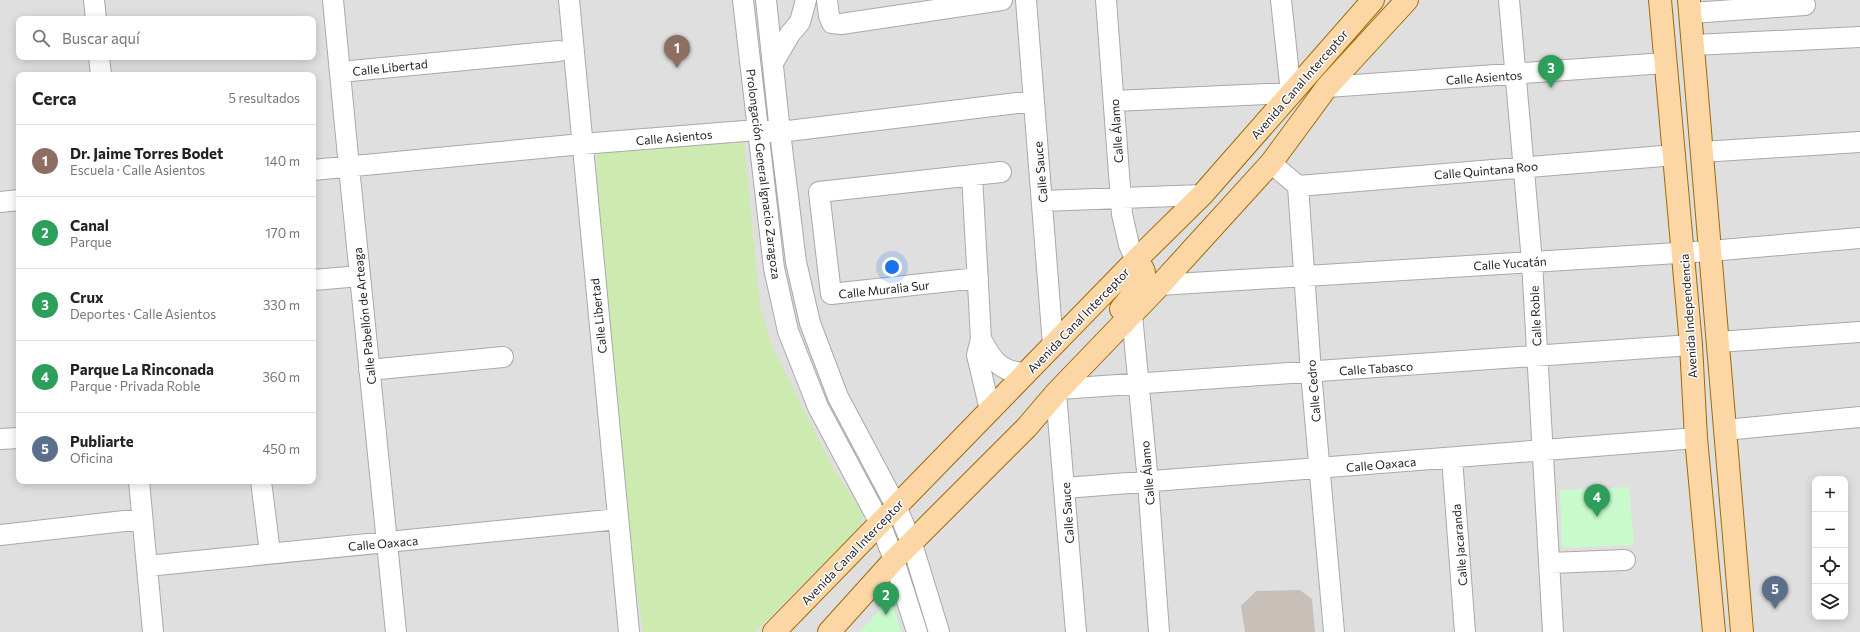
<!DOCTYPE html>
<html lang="es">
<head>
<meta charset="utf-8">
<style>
  body { margin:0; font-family:Commissioner,sans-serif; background:#f6f6f6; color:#222 }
  .controls { position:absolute; right:12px; bottom:12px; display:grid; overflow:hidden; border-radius:8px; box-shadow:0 2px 10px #0003 }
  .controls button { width:36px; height:36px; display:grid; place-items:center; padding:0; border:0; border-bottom:1px solid #e0e0e0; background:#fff; color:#222; font:20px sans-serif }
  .you { position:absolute; left:892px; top:267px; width:14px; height:14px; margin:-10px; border:3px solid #fff; border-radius:50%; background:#1a73e8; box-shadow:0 0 0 6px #1a73e833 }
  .badge { display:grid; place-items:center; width:26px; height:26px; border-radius:50%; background:#7c3aed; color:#fff; font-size:13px; font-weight:700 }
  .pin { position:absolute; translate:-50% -33px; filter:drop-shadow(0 1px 2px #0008) }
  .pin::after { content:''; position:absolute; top:21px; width:14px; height:12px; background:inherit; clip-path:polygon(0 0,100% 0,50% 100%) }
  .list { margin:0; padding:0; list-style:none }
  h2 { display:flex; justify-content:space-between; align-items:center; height:52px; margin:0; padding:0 16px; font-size:17px }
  h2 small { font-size:13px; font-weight:400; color:#767676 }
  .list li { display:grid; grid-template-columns:26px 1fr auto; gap:12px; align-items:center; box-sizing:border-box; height:72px; padding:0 16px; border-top:1px solid #e0e0e0 }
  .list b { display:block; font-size:15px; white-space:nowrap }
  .list p { margin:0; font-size:13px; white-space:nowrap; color:#767676 }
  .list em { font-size:13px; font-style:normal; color:#767676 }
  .icon { flex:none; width:22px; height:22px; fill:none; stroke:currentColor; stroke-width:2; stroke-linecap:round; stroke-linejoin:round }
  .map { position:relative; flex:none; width:1860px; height:632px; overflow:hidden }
  .search { position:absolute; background:#fff; box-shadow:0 2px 10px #0003; left:16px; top:16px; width:300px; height:44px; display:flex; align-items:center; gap:10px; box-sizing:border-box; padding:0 14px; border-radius:8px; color:#767676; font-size:15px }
  .panel { position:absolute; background:#fff; box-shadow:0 2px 10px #0003; left:16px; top:72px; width:300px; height:412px; border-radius:8px }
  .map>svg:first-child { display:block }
</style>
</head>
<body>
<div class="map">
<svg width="1860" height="632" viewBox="0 0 1860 632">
  <rect width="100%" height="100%" fill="#f2efe9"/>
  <path fill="#e0dfdf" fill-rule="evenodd" d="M 0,0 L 1860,0 L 1860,632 L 0,632 ZM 19,19 L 313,19 L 313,57 L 19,57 ZM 19,75 L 313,75 L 313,481 L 19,481 ZM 1815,479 L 1845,479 L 1845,617 L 1815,617 Z"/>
  <path fill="#cdebb0" d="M 744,142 L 760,306 L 772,346 L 831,464 L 863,514 L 861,524 L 846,541 L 755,632 L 643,632 L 628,531 L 604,293 L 596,154 Z"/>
  <path fill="#c8facc" d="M 1629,487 L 1634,545 L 1562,548 L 1560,490 Z
    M 891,598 L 901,632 L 859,632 Z"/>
  <path fill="#c7bfb8" d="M 1300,590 L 1312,599 L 1315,632 L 1245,632 L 1241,606 L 1256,591 Z"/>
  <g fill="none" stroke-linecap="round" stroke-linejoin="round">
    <g stroke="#a9a9a9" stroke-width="22">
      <path id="minor" d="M 94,0 L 96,19
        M 333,0 L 349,167 L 396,632
        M 569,0 L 629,632
        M 743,0 L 774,268 L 788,331 L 818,407 L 880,523 L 894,560 L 917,632
        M 766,0 L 780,132 L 796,262 L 810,323 L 838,397 L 896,506 L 912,544 L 939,632
        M 827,0 L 829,16 L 832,23 L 841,24 L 1002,0
        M 1026,0 L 1053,345
        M 1106,0 L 1122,214 L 1129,245 L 1136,260
        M 1509,0 L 1532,262 L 1553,632
        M 1691,13 L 1805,5
        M 1694,45 L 1860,37
        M 99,57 L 101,75
        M 773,63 L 790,34 L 800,22 L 806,0
        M 340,72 L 559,51
        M 1327,87 L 1665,63
        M 1114,101 L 1291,93 L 1281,0
        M 1701,152 L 1860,142
        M 1271,163 L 1298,186 L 1311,372 L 1334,632
        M 313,170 L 582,144 L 757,130 L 780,132 L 1033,101
        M 972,175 L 981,339 L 977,355 L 990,410
        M 1298,186 L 1675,155
        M 1042,201 L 1202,195
        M 0,202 L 19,200
        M 978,278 L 831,294 L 819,192 L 1001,172
        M 313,280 L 360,276
        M 1160,285 L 1710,251 L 1860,238
        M 1132,315 L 1148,482 L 1159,632
        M 981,339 C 992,360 1000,372 1025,373
        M 1718,342 L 1860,332
        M 369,370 L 503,357
        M 1060,389 L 1691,345
        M 1056,393 L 1076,632
        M 1725,430 L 1860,417
        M 0,439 L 19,438
        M 1452,458 L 1465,632
        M 139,481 L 153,632
        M 261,481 L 270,553
        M 1065,488 L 1696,438
        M 0,535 L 142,519
        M 1550,563 L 1625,560
        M 147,566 L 618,519"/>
    </g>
    <g stroke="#a06b00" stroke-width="24">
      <path id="major" d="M 1660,0 L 1691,345 L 1696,438 L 1714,632
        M 1689,0 L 1742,632
        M 1121,309 C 1127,301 1144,283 1144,274 C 1145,269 1138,264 1136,260
        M 774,632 L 1136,260 L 1202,195 L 1373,0
        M 829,632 L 894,560 L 1027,427 L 1056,393 L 1160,285 L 1271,163 L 1327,87 L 1407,0"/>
    </g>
    <use href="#minor" stroke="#fff" stroke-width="20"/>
    <use href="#major" stroke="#fcd6a4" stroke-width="22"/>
  </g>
  <g text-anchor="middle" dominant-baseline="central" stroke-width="3" stroke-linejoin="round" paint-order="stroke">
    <g font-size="12" fill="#222" stroke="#fff">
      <text transform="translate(390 67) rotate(-6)">Calle Libertad</text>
      <text transform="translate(1484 77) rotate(-4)">Calle Asientos</text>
      <text transform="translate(1299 84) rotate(-49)">Avenida Canal Interceptor</text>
      <text transform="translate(1116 131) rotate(-94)">Calle Álamo</text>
      <text transform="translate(674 137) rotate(-5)">Calle Asientos</text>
      <text transform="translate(1486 170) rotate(-5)">Calle Quintana Roo</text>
      <text transform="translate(1040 172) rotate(-95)">Calle Sauce</text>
      <text transform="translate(764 174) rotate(83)">Prolongación General Ignacio Zaragoza</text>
      <text transform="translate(1510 263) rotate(-4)">Calle Yucatán</text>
      <text transform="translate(884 289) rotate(-6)">Calle Muralia Sur</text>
      <text transform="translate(364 316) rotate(-96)">Calle Pabellón de Arteaga</text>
      <text transform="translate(598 316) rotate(-96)">Calle Libertad</text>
      <text transform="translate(1535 316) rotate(-93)">Calle Roble</text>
      <text transform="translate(1688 316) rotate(-94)">Avenida Independencia</text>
      <text transform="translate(1078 320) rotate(-46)">Avenida Canal Interceptor</text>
      <text transform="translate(1376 368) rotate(-4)">Calle Tabasco</text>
      <text transform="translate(1313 391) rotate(-95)">Calle Cedro</text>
      <text transform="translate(1381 464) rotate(-5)">Calle Oaxaca</text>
      <text transform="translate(1147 473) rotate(-95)">Calle Álamo</text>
      <text transform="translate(1067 513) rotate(-94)">Calle Sauce</text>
      <text transform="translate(383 543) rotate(-5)">Calle Oaxaca</text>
      <text transform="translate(1459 545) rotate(-95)">Calle Jacaranda</text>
      <text transform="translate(852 552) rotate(-46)">Avenida Canal Interceptor</text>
    </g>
  </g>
</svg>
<div class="controls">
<button>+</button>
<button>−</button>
<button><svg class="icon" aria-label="locate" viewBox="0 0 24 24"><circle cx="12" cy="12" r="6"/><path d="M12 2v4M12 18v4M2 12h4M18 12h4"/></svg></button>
<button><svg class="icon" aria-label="layers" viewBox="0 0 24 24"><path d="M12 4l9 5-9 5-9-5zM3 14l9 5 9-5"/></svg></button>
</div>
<div class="you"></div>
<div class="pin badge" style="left:677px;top:68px;background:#8d6e63">1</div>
<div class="pin badge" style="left:886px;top:615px;background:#2e9e5b">2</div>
<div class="pin badge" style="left:1551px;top:88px;background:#2e9e5b">3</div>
<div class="pin badge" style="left:1597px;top:517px;background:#2e9e5b">4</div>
<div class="pin badge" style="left:1775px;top:609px;background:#5c6f8a">5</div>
<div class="search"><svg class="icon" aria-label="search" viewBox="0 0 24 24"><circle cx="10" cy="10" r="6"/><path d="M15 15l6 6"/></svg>Buscar aquí</div>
<section class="panel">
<h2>Cerca<small>5 resultados</small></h2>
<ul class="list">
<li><span class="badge" style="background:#8d6e63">1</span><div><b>Dr. Jaime Torres Bodet</b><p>Escuela · Calle Asientos</p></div><em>140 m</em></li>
<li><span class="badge" style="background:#2e9e5b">2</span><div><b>Canal</b><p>Parque</p></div><em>170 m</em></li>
<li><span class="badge" style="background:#2e9e5b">3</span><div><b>Crux</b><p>Deportes · Calle Asientos</p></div><em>330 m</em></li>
<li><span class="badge" style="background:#2e9e5b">4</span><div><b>Parque La Rinconada</b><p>Parque · Privada Roble</p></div><em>360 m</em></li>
<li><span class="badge" style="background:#5c6f8a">5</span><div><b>Publiarte</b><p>Oficina</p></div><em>450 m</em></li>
</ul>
</section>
</div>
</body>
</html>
